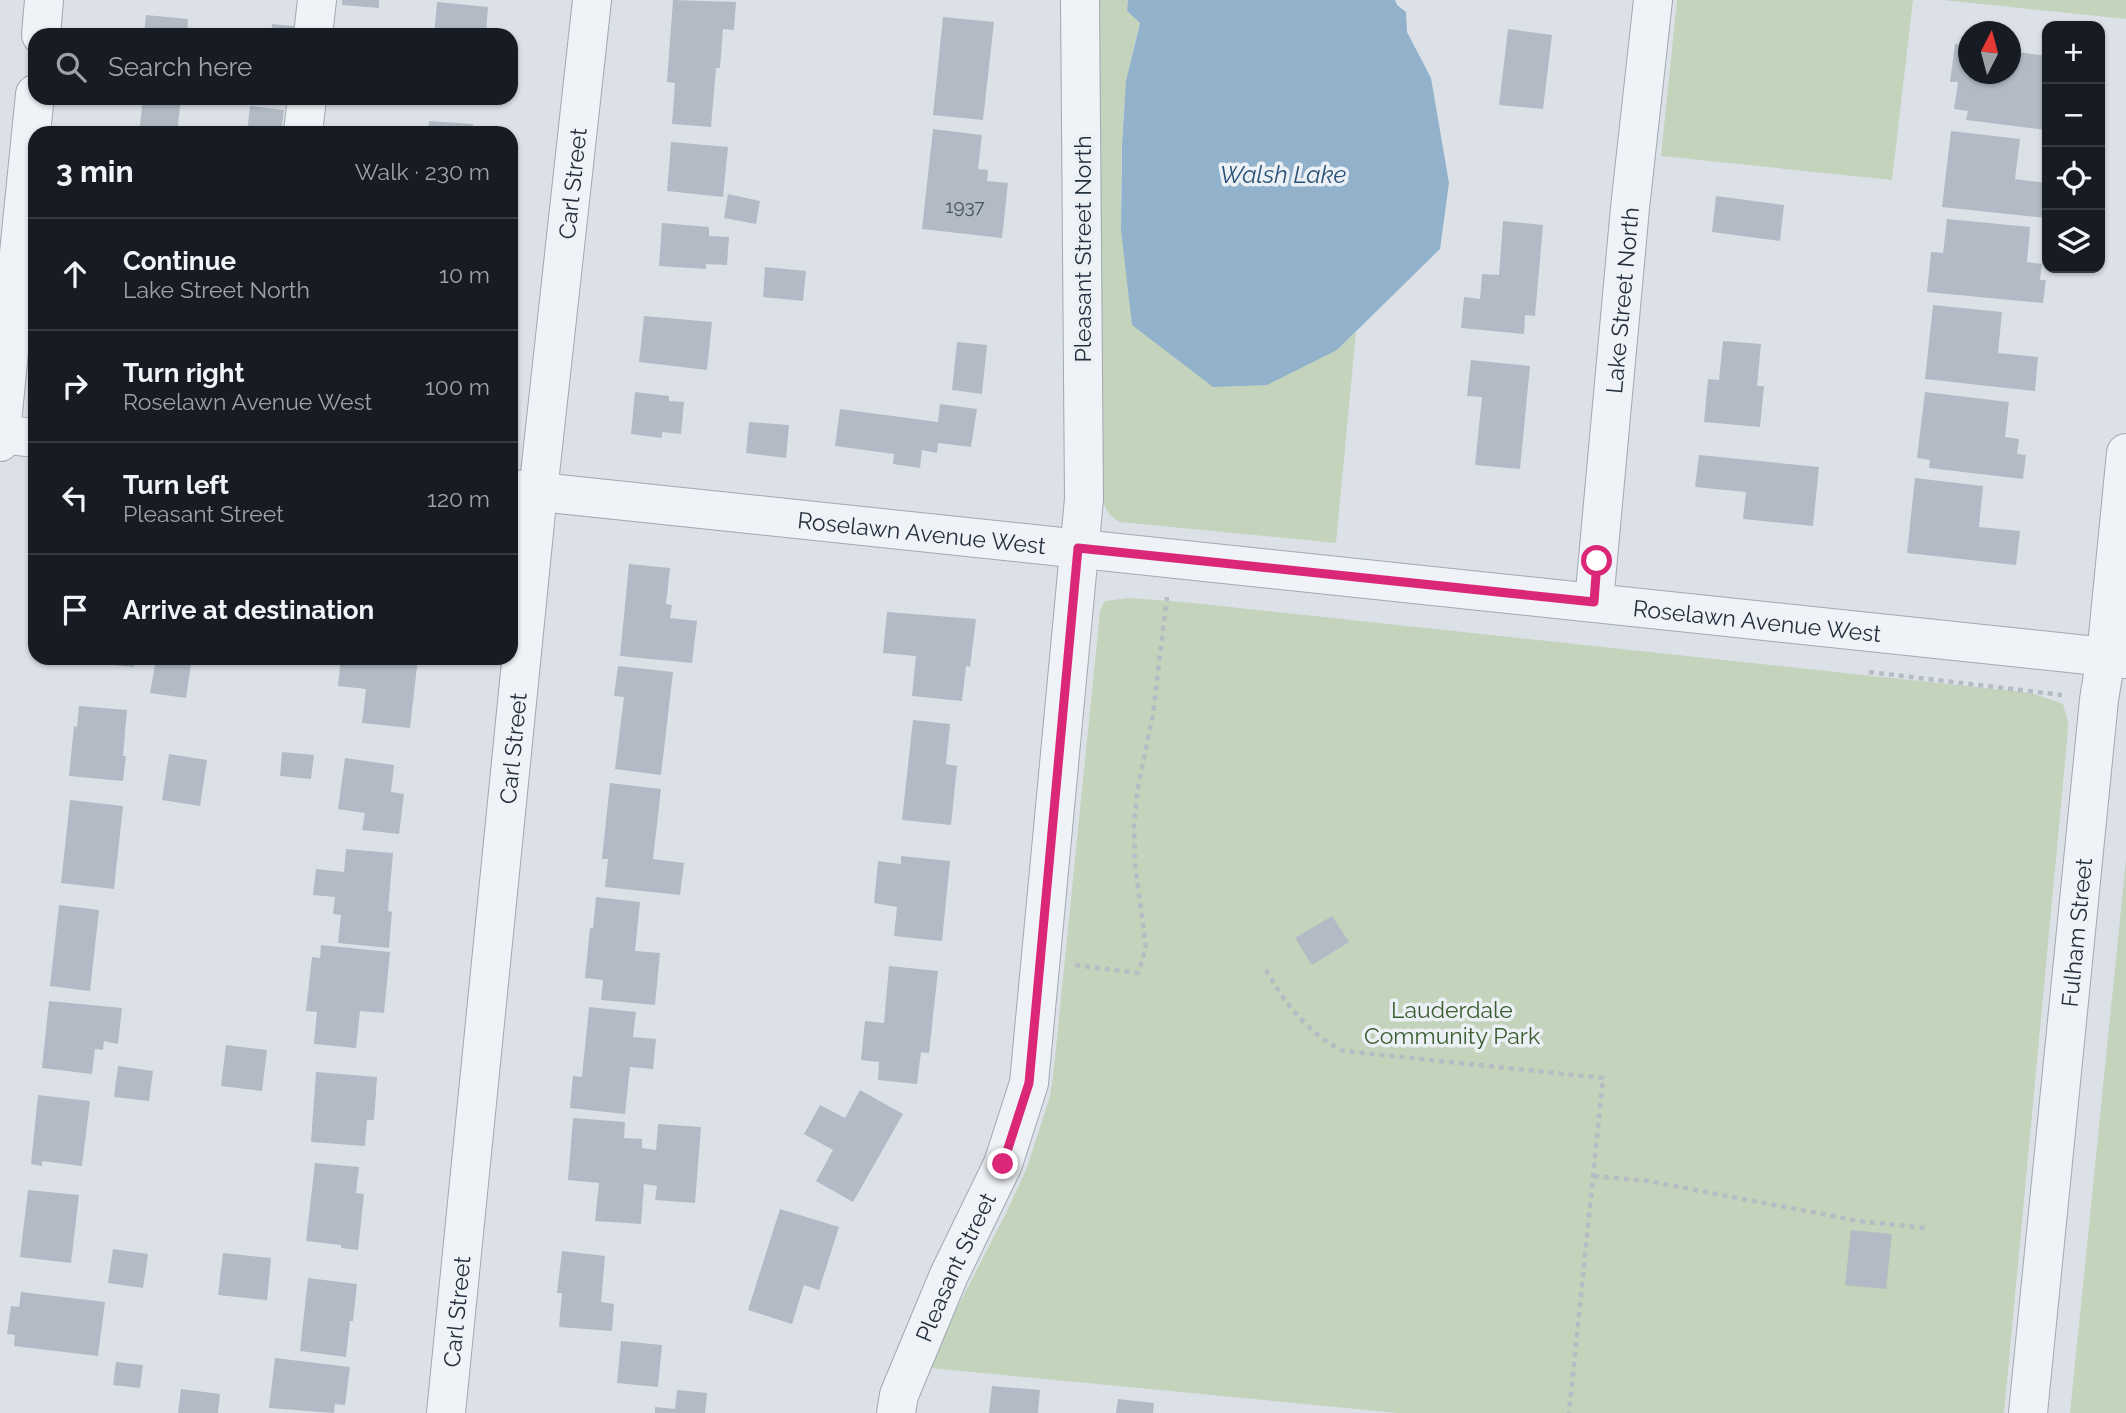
<!DOCTYPE html>
<html lang="en">
<head>
<meta charset="utf-8">
<style>
  body { margin:0; font-family:Raleway,sans-serif; background:#20242c; color:#f1f3f6 }
  .controls { position:absolute; right:21px; top:21px; display:grid; overflow:hidden; border-radius:14px; box-shadow:0 2px 5px #0004 }
  .controls button { width:63px; height:63px; display:grid; place-items:center; padding:0; border:0; border-bottom:2px solid #363941; background:#171b24; color:#f1f3f6; font:35px sans-serif }
  .compass { position:absolute; left:1958px; top:21px; width:63px; height:63px; border-radius:50%; background:#171b24; box-shadow:0 2px 5px #0004; rotate:6deg }
  .stop { position:absolute; width:21px; height:21px; margin:-16px; border:5px solid #db2777; border-radius:50%; background:#fff }
  .stop.end { background:#db2777; border-color:#fff; box-shadow:0 2px 7px #0008 }
  .list { margin:0; padding:0; list-style:none }
  h2 { display:flex; justify-content:space-between; align-items:center; height:91px; margin:0; padding:0 28px; font-size:30px }
  h2 small { font-size:23px; font-weight:400; color:#9ea1a6 }
  .list li { display:grid; grid-template-columns:46px 1fr auto; gap:21px; align-items:center; box-sizing:border-box; height:112px; padding:0 28px; border-top:2px solid #363941 }
  .list b { display:block; font-size:26px; white-space:nowrap }
  .list p { margin:0; font-size:23px; white-space:nowrap; color:#9ea1a6 }
  .list em { font-size:23px; font-style:normal; color:#9ea1a6 }
  .icon { flex:none; width:38px; height:38px; fill:none; stroke:currentColor; stroke-width:2; stroke-linecap:round; stroke-linejoin:round }
  .map { position:relative; flex:none; width:2126px; height:1413px; overflow:hidden }
  .search { position:absolute; background:#171b24; box-shadow:0 2px 5px #0004; left:28px; top:28px; width:490px; height:77px; display:flex; align-items:center; gap:18px; box-sizing:border-box; padding:0 24px; border-radius:21px; color:#9ea1a6; font-size:26px }
  .panel { position:absolute; background:#171b24; box-shadow:0 2px 5px #0004; left:28px; top:126px; width:490px; height:539px; border-radius:21px }
  .map>svg:first-child { display:block }
</style>
</head>
<body>
<div class="map">
<svg width="2126" height="1413" viewBox="0 0 2126 1413">
  <rect width="100%" height="100%" fill="#dce1e8"/>
  <path fill="#c3d3bc" d="M 1100,0 L 1128,0 L 1127,11 L 1140,23 C 1120,90 1121,160 1121,230 L 1337,350 L 1356,332 L 1336,543 L 1120,522 C 1110,517 1106,512 1103,500 L 1096,156 Z
    M 1677,0 L 1913,0 L 1892,180 L 1661,156 Z
    M 1943,0 L 2126,0 L 2126,19 Z
    M 1128,598 L 1184,602 L 2032,693 L 2063,704 L 2068,722 L 2067,741 L 2004,1413 L 1398,1413 L 931,1368 L 953,1316 L 1006,1213 L 1027,1168 L 1050,1096 L 1054,1068 L 1100,611 L 1105,601 Z
    M 2126,860 L 2126,1413 L 2070,1413 Z"/>
  <path fill="#92b2cc" d="M 1128,0 L 1395,0 L 1397,5 L 1406,12 L 1407,32 L 1431,78 L 1449,183 L 1440,249 L 1337,350 L 1267,385 L 1213,387 L 1132,325 L 1121,230 L 1122,144 L 1126,81 L 1140,23 L 1127,11 Z"/>
  <path fill="#b2bbc5" d="M 342,0 L 379,0 L 379,8 L 342,5 Z
    M 673,0 L 736,2 L 734,30 L 723,29 L 720,68 L 716,68 L 711,127 L 672,124 L 675,83 L 667,82 Z
    M 437,2 L 488,7 L 486,35 L 434,35 Z
    M 146,15 L 188,19 L 187,35 L 144,35 Z
    M 943,17 L 994,22 L 983,120 L 933,115 Z
    M 272,24 L 304,27 L 303,35 L 271,35 Z
    M 1508,29 L 1552,35 L 1543,109 L 1499,105 Z
    M 1955,44 L 1968,46 L 1968,74 L 2010,74 L 2010,51 L 2047,56 L 2044,89 L 2047,90 L 2047,130 L 1966,120 L 1968,111 L 1954,109 L 1958,82 L 1950,82 Z
    M 143,98 L 181,98 L 177,133 L 139,133 Z
    M 250,106 L 284,110 L 281,133 L 247,133 Z
    M 429,121 L 473,124 L 472,133 L 428,133 Z
    M 933,129 L 982,135 L 978,169 L 988,170 L 987,181 L 1008,183 L 1002,238 L 922,229 Z
    M 1951,131 L 2020,139 L 2015,179 L 2047,183 L 2047,218 L 1942,207 Z
    M 671,142 L 728,147 L 723,197 L 667,191 Z
    M 728,194 L 760,201 L 756,224 L 724,218 Z
    M 1716,196 L 1784,205 L 1780,241 L 1712,232 Z
    M 1947,219 L 2030,227 L 2027,262 L 2042,264 L 2040,280 L 2046,280 L 2043,303 L 1927,292 L 1931,252 L 1943,253 Z
    M 1503,221 L 1543,225 L 1535,316 L 1525,315 L 1524,334 L 1461,328 L 1464,297 L 1480,299 L 1482,274 L 1499,275 Z
    M 662,223 L 709,227 L 709,236 L 729,237 L 727,265 L 706,264 L 706,269 L 659,266 Z
    M 765,267 L 806,271 L 803,301 L 763,297 Z
    M 1933,305 L 2002,312 L 1998,353 L 2038,357 L 2035,391 L 1925,379 Z
    M 644,316 L 712,322 L 707,370 L 639,362 Z
    M 1723,341 L 1761,344 L 1757,386 L 1764,386 L 1760,427 L 1704,422 L 1708,379 L 1719,380 Z
    M 957,342 L 987,345 L 982,394 L 952,390 Z
    M 1471,360 L 1530,366 L 1520,469 L 1475,465 L 1482,397 L 1467,396 Z
    M 635,392 L 669,396 L 669,401 L 684,402 L 681,434 L 662,432 L 662,438 L 631,434 Z
    M 1925,392 L 2009,402 L 2005,437 L 2019,439 L 2017,454 L 2026,455 L 2023,479 L 1929,468 L 1930,460 L 1917,458 Z
    M 940,404 L 977,409 L 971,447 L 938,443 L 937,453 L 922,450 L 920,468 L 893,464 L 894,454 L 835,446 L 840,409 L 938,422 Z
    M 749,422 L 789,425 L 786,458 L 746,453 Z
    M 1699,455 L 1819,467 L 1813,526 L 1743,519 L 1746,492 L 1695,487 Z
    M 1915,478 L 1983,486 L 1979,527 L 2020,531 L 2016,565 L 1907,553 Z
    M 629,564 L 670,568 L 666,604 L 672,605 L 670,618 L 697,621 L 692,663 L 620,656 Z
    M 887,612 L 976,619 L 970,667 L 966,666 L 962,701 L 912,696 L 916,656 L 883,653 Z
    M 84,658 L 134,658 L 134,667 L 83,662 Z
    M 341,658 L 418,658 L 410,728 L 362,723 L 366,689 L 338,686 Z
    M 156,659 L 191,664 L 186,698 L 150,693 Z
    M 618,666 L 673,672 L 661,775 L 615,769 L 624,697 L 614,696 Z
    M 79,706 L 127,710 L 123,756 L 126,756 L 123,781 L 69,776 L 74,726 L 77,727 Z
    M 913,720 L 950,724 L 946,764 L 957,766 L 951,825 L 902,820 Z
    M 282,752 L 314,755 L 311,779 L 280,776 Z
    M 169,754 L 207,760 L 200,806 L 162,800 Z
    M 345,758 L 394,765 L 391,792 L 404,794 L 399,834 L 362,830 L 365,813 L 338,809 Z
    M 610,783 L 661,789 L 653,859 L 684,863 L 680,895 L 605,887 L 608,859 L 602,859 Z
    M 70,800 L 123,806 L 114,889 L 61,883 Z
    M 346,849 L 393,853 L 388,911 L 392,912 L 389,948 L 338,943 L 341,915 L 333,914 L 335,897 L 313,895 L 316,869 L 344,872 Z
    M 901,856 L 950,861 L 942,941 L 894,936 L 897,907 L 874,903 L 878,861 L 901,864 Z
    M 596,897 L 640,902 L 635,951 L 660,953 L 655,1005 L 601,1000 L 603,980 L 585,978 L 590,928 L 593,928 Z
    M 59,905 L 99,910 L 90,991 L 50,986 Z
    M 1332,916 L 1349,942 L 1312,965 L 1295,938 Z
    M 321,945 L 390,952 L 384,1013 L 360,1011 L 356,1048 L 314,1044 L 317,1012 L 306,1011 L 312,957 L 320,958 Z
    M 889,966 L 938,971 L 929,1053 L 921,1052 L 917,1084 L 878,1080 L 879,1062 L 861,1060 L 865,1021 L 884,1023 Z
    M 49,1001 L 122,1008 L 118,1044 L 104,1041 L 103,1050 L 95,1049 L 92,1074 L 42,1068 Z
    M 589,1007 L 636,1012 L 633,1037 L 656,1039 L 653,1069 L 630,1067 L 625,1114 L 570,1108 L 573,1076 L 582,1077 Z
    M 226,1045 L 267,1050 L 262,1091 L 221,1086 Z
    M 118,1066 L 153,1071 L 149,1101 L 114,1097 Z
    M 316,1072 L 377,1077 L 374,1120 L 367,1120 L 365,1146 L 311,1142 Z
    M 860,1090 L 903,1114 L 853,1202 L 816,1181 L 833,1150 L 804,1134 L 820,1105 L 845,1118 Z
    M 38,1095 L 90,1101 L 82,1166 L 42,1161 L 42,1166 L 31,1164 Z
    M 573,1118 L 625,1122 L 624,1138 L 642,1139 L 642,1148 L 656,1150 L 658,1124 L 701,1127 L 695,1203 L 655,1200 L 657,1186 L 644,1184 L 641,1224 L 595,1221 L 599,1183 L 568,1180 Z
    M 315,1163 L 359,1167 L 356,1193 L 364,1194 L 358,1250 L 341,1248 L 341,1245 L 306,1241 Z
    M 28,1190 L 79,1195 L 71,1263 L 20,1257 Z
    M 780,1209 L 839,1227 L 819,1290 L 804,1285 L 792,1324 L 748,1310 Z
    M 1851,1230 L 1892,1234 L 1886,1289 L 1845,1285 Z
    M 113,1249 L 148,1254 L 143,1288 L 108,1283 Z
    M 562,1251 L 605,1256 L 601,1302 L 614,1304 L 612,1331 L 559,1327 L 562,1293 L 557,1293 Z
    M 223,1253 L 271,1258 L 267,1300 L 218,1295 Z
    M 308,1278 L 357,1284 L 353,1321 L 350,1321 L 346,1357 L 300,1351 Z
    M 21,1292 L 105,1302 L 98,1356 L 14,1346 L 15,1335 L 7,1334 L 11,1306 L 19,1307 Z
    M 621,1341 L 662,1345 L 658,1387 L 617,1383 Z
    M 275,1358 L 350,1367 L 345,1405 L 335,1404 L 334,1413 L 269,1408 Z
    M 116,1362 L 143,1365 L 140,1388 L 113,1385 Z
    M 992,1386 L 1040,1390 L 1038,1413 L 989,1413 Z
    M 181,1389 L 220,1394 L 218,1413 L 178,1413 Z
    M 677,1390 L 707,1393 L 705,1413 L 655,1413 L 655,1407 L 675,1409 Z
    M 1118,1399 L 1154,1403 L 1153,1413 L 1116,1413 Z"/>
  <g fill="none" stroke-linecap="round" stroke-linejoin="round">
    <g stroke="#a1a8b2" stroke-width="40">
      <g id="minor">
        <path d="M 41,35 L 44,0"/>
        <path d="M 313,35 L 317,0"/>
        <path d="M 303,133 L 307,98"/>
        <path d="M 0,434 L 35,438"/>
        <path d="M 0,442 L 35,94"/>
        <path id="s1" d="M 511,489 L 2126,659"/>
        <path id="s2" d="M 1594,602 L 1630,208 L 1653,0"/>
        <path id="s3" d="M 446,1413 L 538,492 L 592,0"/>
        <path id="s4" d="M 896,1413 L 899,1395 L 949,1275 L 1003,1164 L 1029,1083 L 1084,499 L 1080,0"/>
        <path id="s5" d="M 2028,1413 L 2099,700 L 2106,656 L 2126,453"/>
      </g>
    </g>
    <path stroke="#b6bcc3" stroke-width="4.5" stroke-dasharray="5 5" stroke-linecap="butt" d="M 1869,672 L 2062,695
      M 1075,965 L 1138,973 L 1146,948 L 1135,864 L 1134,824 L 1138,787 L 1153,714 L 1167,597
      M 1266,970 C 1284,1002 1309,1035 1344,1051 L 1603,1078 L 1569,1413
      M 1594,1176 L 1648,1181 L 1859,1221 L 1925,1228"/>
    <use href="#minor" stroke="#eff2f6" stroke-width="38"/>
  </g>
  <g fill="none" stroke-linecap="round" stroke-linejoin="round">
    <path stroke="#db2777" stroke-width="9" d="M 1003,1164 L 1029,1083 L 1078,548 L 1594,602 L 1597,561"/>
  </g>
  <g text-anchor="middle" dominant-baseline="central" stroke-width="7" stroke-linejoin="round" paint-order="stroke">
    <g font-size="19" fill="#485360">
      <text x="965" y="206">1937</text>
    </g>
    <g font-size="23" fill="#24303f" stroke="#ebf0f5">
      <text stroke="none"><textPath href="#s3" startOffset="1236">Carl Street</textPath></text>
      <text transform="translate(1082 249) rotate(-90)">Pleasant Street North</text>
      <text stroke="none"><textPath href="#s2" startOffset="303">Lake Street North</textPath></text>
      <text stroke="none"><textPath href="#s1" startOffset="413">Roselawn Avenue West</textPath></text>
      <text stroke="none"><textPath href="#s1" startOffset="1253">Roselawn Avenue West</textPath></text>
      <text stroke="none"><textPath href="#s3" startOffset="668">Carl Street</textPath></text>
      <text stroke="none"><textPath href="#s5" startOffset="483">Fulham Street</textPath></text>
      <text stroke="none"><textPath href="#s4" startOffset="158">Pleasant Street</textPath></text>
      <text stroke="none"><textPath href="#s3" startOffset="102">Carl Street</textPath></text>
    </g>
    <g font-size="23" fill="#3b5d30" stroke="#ebf0f5">
      <text x="1452" y="1009">Lauderdale<tspan x="1452" dy="26">Community Park</tspan></text>
    </g>
    <g font-size="24" font-style="italic" fill="#2a5278" stroke="#ebf0f5">
      <text x="1283" y="174">Walsh Lake</text>
    </g>
  </g>
</svg>
<div class="controls">
<button>+</button>
<button>−</button>
<button><svg class="icon" aria-label="locate" viewBox="0 0 24 24"><circle cx="12" cy="12" r="6"/><path d="M12 2v4M12 18v4M2 12h4M18 12h4"/></svg></button>
<button><svg class="icon" aria-label="layers" viewBox="0 0 24 24"><path d="M12 4l9 5-9 5-9-5zM3 14l9 5 9-5"/></svg></button>
</div>
<svg class="compass" viewBox="-18 -18 36 36"><path d="M0-13l5 13h-10z" fill="#e53935"/><path d="M0 13l5-13h-10z" fill="#9ea1a6"/></svg>
<div class="stop" style="left:1597px;top:561px"></div>
<div class="stop end" style="left:1003px;top:1164px"></div>
<div class="search"><svg class="icon" aria-label="search" viewBox="0 0 24 24"><circle cx="10" cy="10" r="6"/><path d="M15 15l6 6"/></svg>Search here</div>
<section class="panel">
<h2>3 min<small>Walk · 230 m</small></h2>
<ul class="list">
<li><svg class="icon" aria-label="ahead" viewBox="0 0 24 24"><path d="M12 20V5M6 11l6-6 6 6"/></svg><div><b>Continue</b><p>Lake Street North</p></div><em>10 m</em></li>
<li><svg class="icon" aria-label="right" viewBox="0 0 24 24"><path d="M7 20v-9h11M14 6l5 5-5 5"/></svg><div><b>Turn right</b><p>Roselawn Avenue West</p></div><em>100 m</em></li>
<li><svg class="icon" aria-label="left" viewBox="0 0 24 24"><path d="M17 20v-9H6M10 6l-5 5 5 5"/></svg><div><b>Turn left</b><p>Pleasant Street</p></div><em>120 m</em></li>
<li><svg class="icon" aria-label="arrive" viewBox="0 0 24 24"><path d="M6 21V4h12l-3 4 3 4H6"/></svg><div><b>Arrive at destination</b></div></li>
</ul>
</section>
</div>
</body>
</html>
